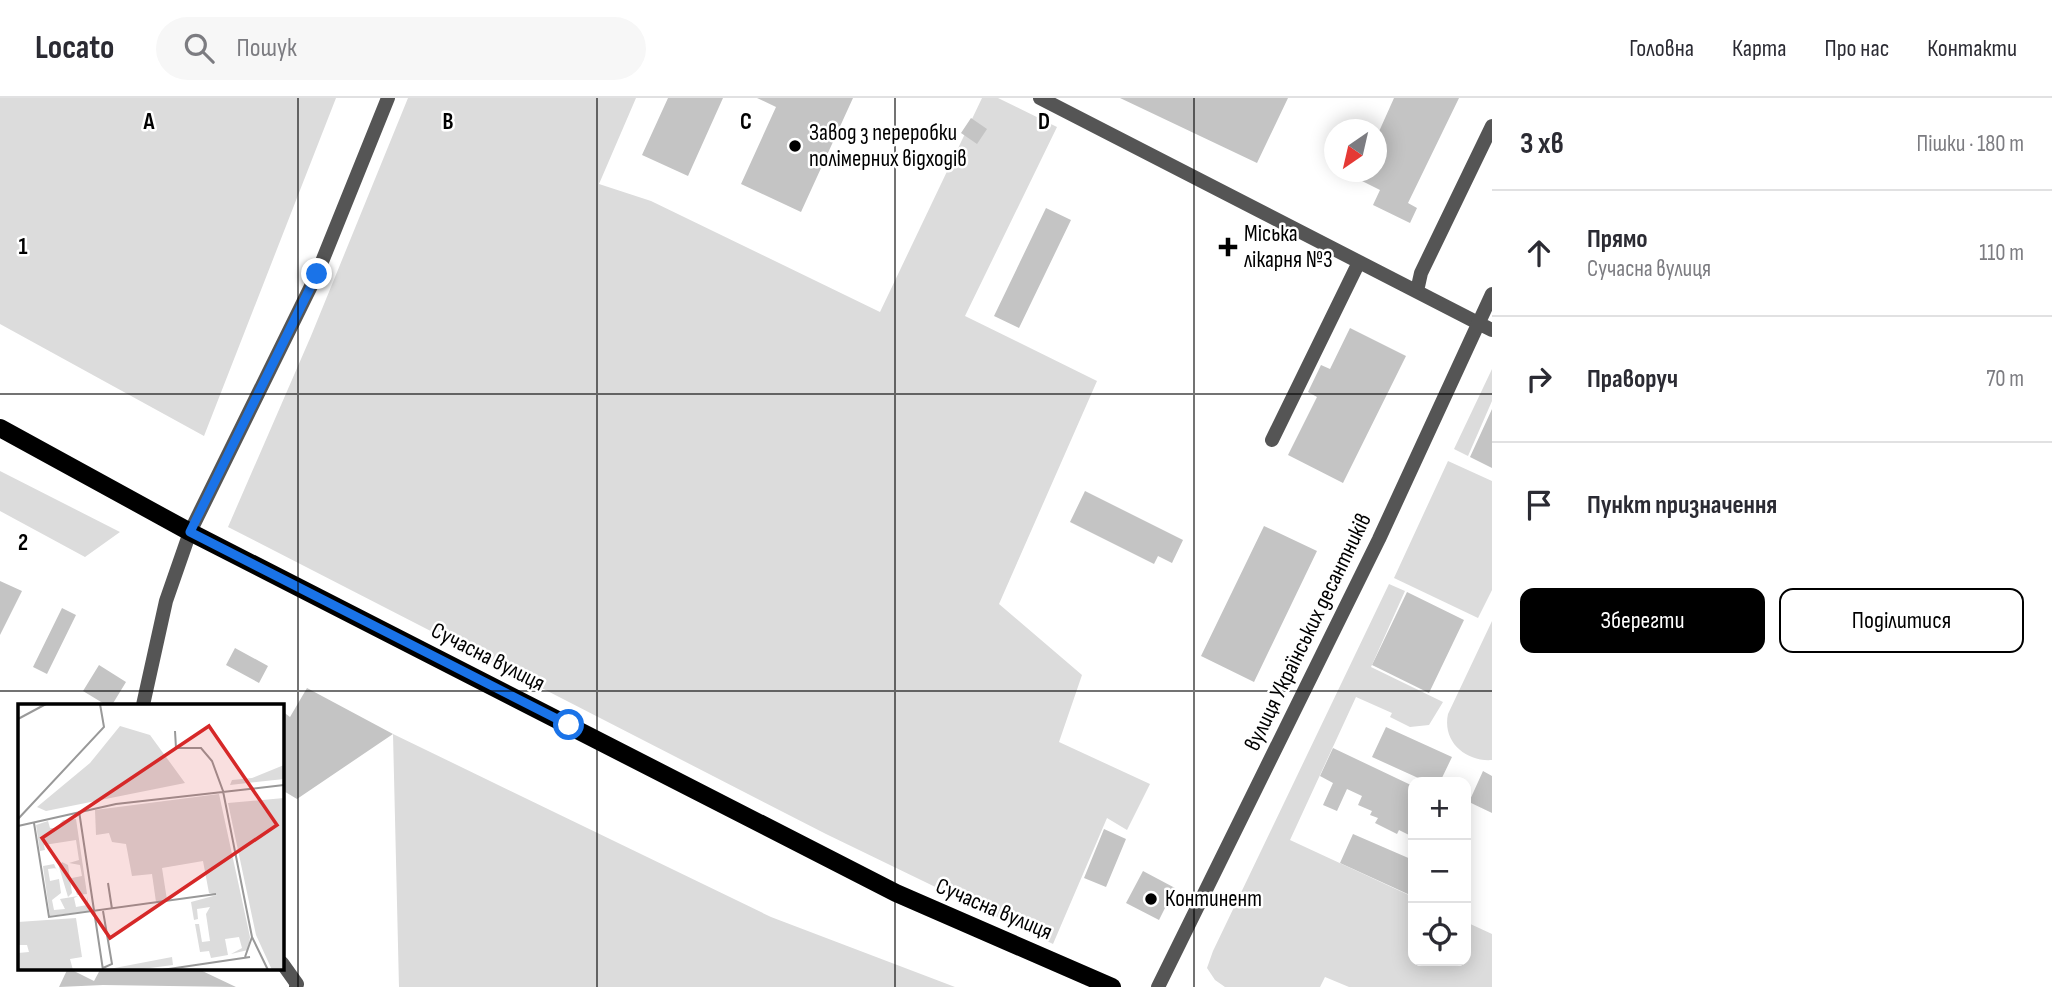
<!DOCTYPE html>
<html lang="uk">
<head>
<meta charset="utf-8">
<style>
  body { margin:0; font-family:"Sofia Sans Condensed",sans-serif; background:#f7f7f7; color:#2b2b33 }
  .controls { position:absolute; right:21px; bottom:21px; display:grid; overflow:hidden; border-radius:14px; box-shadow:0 4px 18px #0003 }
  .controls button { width:63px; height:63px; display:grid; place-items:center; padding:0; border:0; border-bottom:2px solid #e1e1e2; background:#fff; color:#2b2b33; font:35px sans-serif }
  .compass { position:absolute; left:1324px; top:21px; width:63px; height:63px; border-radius:50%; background:#fff; box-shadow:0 4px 18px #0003; rotate:214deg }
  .stop { position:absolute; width:21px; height:21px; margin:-16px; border:5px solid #1a73e8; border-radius:50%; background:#fff }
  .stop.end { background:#1a73e8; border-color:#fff; box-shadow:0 2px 7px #0008 }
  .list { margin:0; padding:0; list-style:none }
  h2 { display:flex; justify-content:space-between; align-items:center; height:91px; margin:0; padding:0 28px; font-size:30px }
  h2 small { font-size:23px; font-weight:400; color:#7c7c81 }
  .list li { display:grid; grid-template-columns:46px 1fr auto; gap:21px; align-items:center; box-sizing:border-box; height:126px; padding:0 28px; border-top:2px solid #e1e1e2 }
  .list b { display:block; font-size:26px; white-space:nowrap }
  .list p { margin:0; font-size:23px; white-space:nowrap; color:#7c7c81 }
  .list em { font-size:23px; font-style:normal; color:#7c7c81 }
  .actions { display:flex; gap:14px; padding:21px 28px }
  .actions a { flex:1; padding:16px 0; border:2px solid #000; border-radius:14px; text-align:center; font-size:24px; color:#000 }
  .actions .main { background:#000; color:#fff }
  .icon { flex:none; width:38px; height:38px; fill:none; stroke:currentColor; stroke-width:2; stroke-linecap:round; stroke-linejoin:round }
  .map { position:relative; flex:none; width:1492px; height:889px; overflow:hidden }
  header { display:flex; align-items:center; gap:42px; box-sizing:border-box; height:98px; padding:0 35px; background:#fff; border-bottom:2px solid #e1e1e2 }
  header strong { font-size:33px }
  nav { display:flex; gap:38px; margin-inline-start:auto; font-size:24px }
  .search { width:490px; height:63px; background:#f7f7f7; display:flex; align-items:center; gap:18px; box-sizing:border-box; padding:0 24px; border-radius:38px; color:#7c7c81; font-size:26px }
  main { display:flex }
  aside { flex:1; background:#fff }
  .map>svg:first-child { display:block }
</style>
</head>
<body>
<header>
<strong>Locato</strong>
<div class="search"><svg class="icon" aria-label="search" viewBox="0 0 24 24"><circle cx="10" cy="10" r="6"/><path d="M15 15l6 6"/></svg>Пошук</div>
<nav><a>Головна</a><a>Карта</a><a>Про нас</a><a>Контакти</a></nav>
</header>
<main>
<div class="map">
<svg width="1492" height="889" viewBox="0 0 1492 889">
  <rect width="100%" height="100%" fill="#fff"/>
  <path fill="#dcdcdc" d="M 0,0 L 336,0 L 204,338 L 0,226 Z
    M 408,0 L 636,0 L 599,86 L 651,103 L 880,214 L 982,0 L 998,0 L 1057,29 L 965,218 L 1097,283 L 999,506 L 1082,577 L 1059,644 L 1150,686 L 1127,732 L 1107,720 L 1053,846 L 826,736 L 228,429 L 311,238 Z
    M 1492,271 L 1492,303 L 1468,358 L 1454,351 Z
    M 1448,363 L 1492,383 L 1492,492 L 1478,520 L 1394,480 Z
    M 0,373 L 120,434 L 85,459 L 0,413 Z
    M 1389,486 L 1405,493 L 1371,569 L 1443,604 L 1429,627 L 1410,629 L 1390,619 L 1392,615 L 1356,599 L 1290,742 L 1413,799 L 1413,863 L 1466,863 L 1466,824 L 1492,836 L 1492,889 L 1349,889 L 1325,879 L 1320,889 L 1225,889 L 1215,882 L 1207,870 L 1213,853 Z
    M 1492,523 L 1492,662 C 1466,664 1442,644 1448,616 Z
    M 393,636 L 771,819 L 955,889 L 399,889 Z"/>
  <path fill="#c4c4c4" d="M 668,0 L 723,0 L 688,78 L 642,57 Z
    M 757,0 L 853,0 L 801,114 L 741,86 L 776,9 Z
    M 1120,0 L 1288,0 L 1257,65 Z
    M 1394,0 L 1459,0 L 1408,105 L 1417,110 L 1410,125 L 1373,107 L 1380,92 L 1356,80 L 1359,74 L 1377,74 L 1377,38 Z
    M 971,20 L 987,31 L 977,46 L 961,35 Z
    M 1046,110 L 1071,122 L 1019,230 L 994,218 Z
    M 1350,230 L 1406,258 L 1343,385 L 1288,357 L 1317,299 L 1308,294 L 1321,267 L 1330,271 Z
    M 1492,311 L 1492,370 L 1470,359 Z
    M 1085,393 L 1183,442 L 1172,465 L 1158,458 L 1154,466 L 1070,424 Z
    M 1264,428 L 1317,453 L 1254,584 L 1201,558 Z
    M 0,483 L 22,493 L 0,537 Z
    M 1407,494 L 1464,522 L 1429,595 L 1372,567 Z
    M 62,510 L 76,517 L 47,576 L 33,569 Z
    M 235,550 L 268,568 L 259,585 L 226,567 Z
    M 99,567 L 126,584 L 112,607 L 106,607 L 83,593 Z
    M 307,590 L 393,636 L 297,701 L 282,692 L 282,613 L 290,619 Z
    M 1386,629 L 1452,659 L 1440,684 L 1427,684 L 1372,659 Z
    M 1333,650 L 1413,688 L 1413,739 L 1399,732 L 1397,736 L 1375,725 L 1378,720 L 1370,717 L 1372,713 L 1358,707 L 1362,698 L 1347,691 L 1337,713 L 1323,707 L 1333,685 L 1320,678 Z
    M 1483,673 L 1492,678 L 1492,715 L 1469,704 Z
    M 1104,731 L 1126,741 L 1106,789 L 1084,780 Z
    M 1353,736 L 1413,762 L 1413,789 L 1410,797 L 1340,765 Z
    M 1143,773 L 1175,790 L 1159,822 L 1126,805 Z
    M 68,870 L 94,883 L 101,870 L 196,870 L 236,889 L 103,887 L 59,889 Z"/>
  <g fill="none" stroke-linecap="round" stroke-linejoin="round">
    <path stroke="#555" stroke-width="14" d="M 1040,0 L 1478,225
      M 1417,193 L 1421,175 L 1492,28
      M 1272,342 L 1359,164
      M 143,607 L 166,503 L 190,434 L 317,176 L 388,0
      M 282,865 L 297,886 L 296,889"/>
    <path stroke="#555" stroke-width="14" d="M 1478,225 L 1492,232
      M 1158,889 L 1379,441 L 1492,196"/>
    <path stroke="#000" stroke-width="18" d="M 0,330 L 190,434 L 896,795 L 1112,889"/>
  </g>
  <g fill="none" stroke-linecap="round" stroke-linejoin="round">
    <path stroke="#1a73e8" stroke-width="9" d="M 317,176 L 190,434 L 569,627"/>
  </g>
  <path fill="none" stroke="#000" stroke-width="2" stroke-opacity="0.55" d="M 298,0 L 298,889M 597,0 L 597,889M 895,0 L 895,889M 1194,0 L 1194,889M 0,296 L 1492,296M 0,593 L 1492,593"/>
  <g fill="#000" stroke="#fff" stroke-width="2.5">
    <circle cx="795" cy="48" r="7"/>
    <path d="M1224.5 138.5h7v7h7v7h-7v7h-7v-7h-7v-7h7z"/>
    <circle cx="1151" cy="801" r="7"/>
  </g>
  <g text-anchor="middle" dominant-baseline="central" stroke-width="5" stroke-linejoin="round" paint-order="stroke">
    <g font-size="23" fill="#000" stroke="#fff" text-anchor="start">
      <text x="809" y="35">Завод з переробки<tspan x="809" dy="26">полімерних відходів</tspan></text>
      <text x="1244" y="136">Міська<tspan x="1244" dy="26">лікарня №3</tspan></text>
      <text x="1165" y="801">Континент</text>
    </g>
    <g font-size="23" fill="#000" stroke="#fff">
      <text transform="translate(1308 534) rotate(-64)">вулиця Українських десантників</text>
      <text transform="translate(488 559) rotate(27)">Сучасна вулиця</text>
      <text transform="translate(994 811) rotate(23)">Сучасна вулиця</text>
    </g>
  </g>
  <g transform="translate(18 606)">
    <rect width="266" height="266" fill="#fff"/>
    <path d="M 102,22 L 132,31 L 167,79 L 28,107 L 19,103 L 72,59 ZM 266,61 L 266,75 L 212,81 L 214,76 L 234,74 ZM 201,90 L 232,233 L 230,246 L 213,250 L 224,244 L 221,233 L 207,235 L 210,251 L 193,254 L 191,247 L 182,248 L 177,220 L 181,220 L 184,238 L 192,237 L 188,210 L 192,203 L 179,205 L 180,215 L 176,216 L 173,198 L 199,191 L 191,189 L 185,157 L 144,164 L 149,196 L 138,198 L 134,170 L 114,172 L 108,140 L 94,138 L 91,129 L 78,131 L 77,106 ZM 266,94 L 266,266 L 254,266 L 238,231 L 210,99 ZM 58,115 L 69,190 L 59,191 L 54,174 L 64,172 L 62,161 L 51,159 L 61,156 L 58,136 L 26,141 L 27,146 L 22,147 L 18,121 L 30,117 L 32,124 L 38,124 L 45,116 ZM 44,158 L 50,161 L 54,189 L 50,193 L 41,163 ZM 36,160 L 40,169 L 38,164 L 30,165 L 32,177 L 41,175 L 43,189 L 34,196 L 36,206 L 47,205 L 42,195 L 60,192 L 56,194 L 58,203 L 69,201 L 69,192 L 71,207 L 32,212 L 25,162 ZM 58,214 L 64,253 L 52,255 L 55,266 L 0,266 L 0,249 L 11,248 L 9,241 L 0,241 L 0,218 ZM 154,253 L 155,261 L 117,266 L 86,266 Z" fill="#dcdcdc"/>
    <path fill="none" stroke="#999" stroke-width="2" d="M 0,15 L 28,0M 157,27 L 158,44 L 183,44 L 194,57 L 205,87 L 234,233 L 250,266M 61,107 L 85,266M 0,115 L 86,23 L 82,0M 16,119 L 31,213 L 198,190M 0,122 L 98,100 L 266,81M 90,179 L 94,205M 227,253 L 234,233M 85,264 L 94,260 L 85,207M 144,266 L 232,253"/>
    <path fill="#d62828" fill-opacity="0.15" stroke="#d62828" stroke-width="3.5" d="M 191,22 L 259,121 L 92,234 L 24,134 Z"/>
    <rect width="266" height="266" fill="none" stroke="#000" stroke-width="3.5"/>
  </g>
  <g font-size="23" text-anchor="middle" font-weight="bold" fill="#000" stroke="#fff" stroke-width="5" stroke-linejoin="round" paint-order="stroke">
    <text x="149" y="31">A</text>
    <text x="448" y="31">B</text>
    <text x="746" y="31">C</text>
    <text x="1044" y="31">D</text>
    <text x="23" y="156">1</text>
    <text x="23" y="452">2</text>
  </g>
</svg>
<div class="controls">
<button>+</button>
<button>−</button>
<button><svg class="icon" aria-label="locate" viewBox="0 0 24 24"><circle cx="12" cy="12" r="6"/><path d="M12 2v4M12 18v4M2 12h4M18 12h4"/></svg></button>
</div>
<svg class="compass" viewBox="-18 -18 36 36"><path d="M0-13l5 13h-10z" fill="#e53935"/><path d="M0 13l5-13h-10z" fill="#7c7c81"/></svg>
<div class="stop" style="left:569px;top:627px"></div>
<div class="stop end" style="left:317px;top:176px"></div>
</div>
<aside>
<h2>3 хв<small>Пішки · 180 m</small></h2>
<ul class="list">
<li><svg class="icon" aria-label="ahead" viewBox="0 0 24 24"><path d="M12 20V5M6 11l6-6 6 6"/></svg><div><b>Прямо</b><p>Сучасна вулиця</p></div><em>110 m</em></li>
<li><svg class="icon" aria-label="right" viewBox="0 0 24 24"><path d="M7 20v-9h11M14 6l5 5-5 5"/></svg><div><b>Праворуч</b></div><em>70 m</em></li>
<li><svg class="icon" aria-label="arrive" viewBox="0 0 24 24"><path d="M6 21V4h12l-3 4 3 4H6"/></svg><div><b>Пункт призначення</b></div></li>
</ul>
<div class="actions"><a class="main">Зберегти</a><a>Поділитися</a></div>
</aside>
</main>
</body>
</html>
